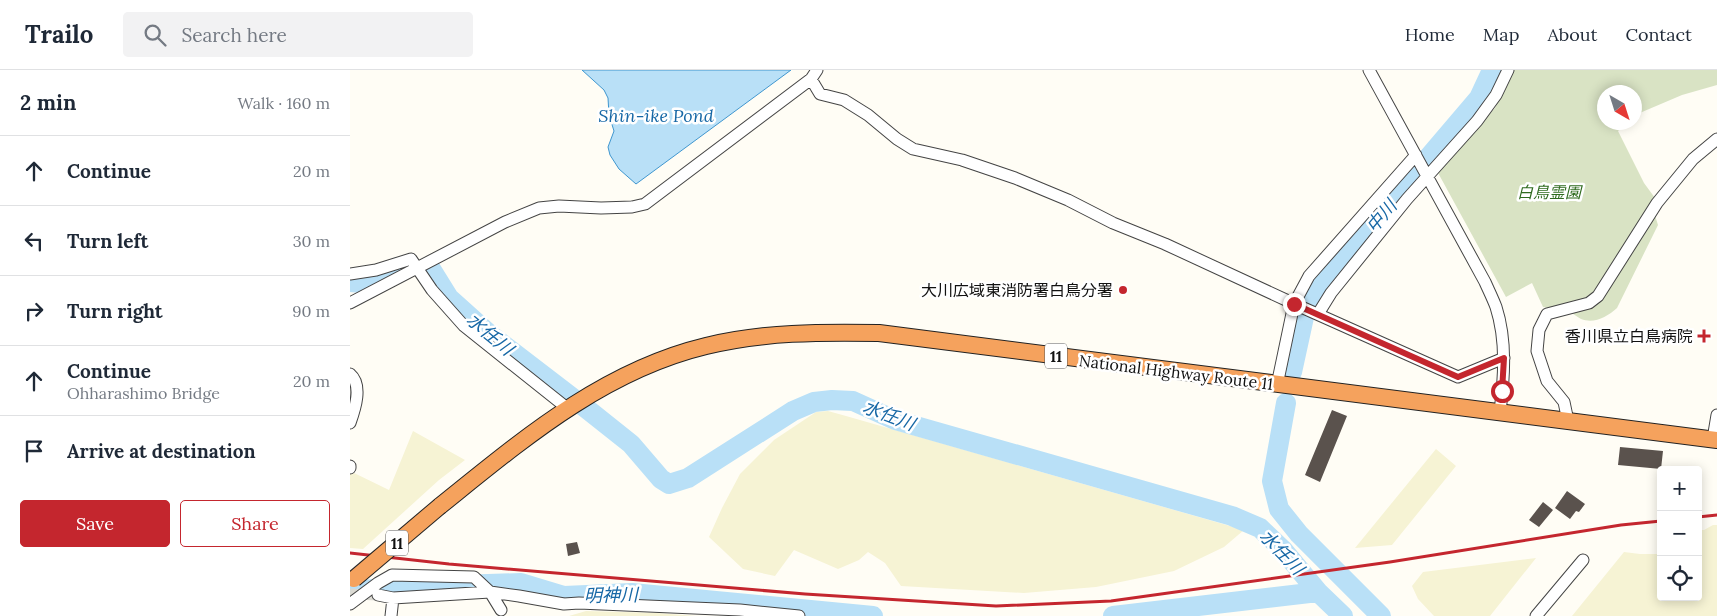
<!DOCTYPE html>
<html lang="en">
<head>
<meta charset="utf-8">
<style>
  body { margin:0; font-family:Lora,"Noto Sans JP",serif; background:#f2f2f3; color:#1f2937 }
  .controls { position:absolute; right:15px; bottom:15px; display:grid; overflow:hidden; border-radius:5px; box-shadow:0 2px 12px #0003 }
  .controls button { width:45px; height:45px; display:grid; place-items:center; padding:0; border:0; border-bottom:1px solid #e0e1e3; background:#fff; color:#1f2937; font:25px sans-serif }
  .compass { position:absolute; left:1247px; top:15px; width:45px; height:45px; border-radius:50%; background:#fff; box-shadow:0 2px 12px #0003; rotate:141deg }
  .stop { position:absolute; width:15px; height:15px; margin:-11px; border:4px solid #c4262e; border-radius:50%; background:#fff }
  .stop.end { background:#c4262e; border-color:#fff; box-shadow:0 1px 5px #0008 }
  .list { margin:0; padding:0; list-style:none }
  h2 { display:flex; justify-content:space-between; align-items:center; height:65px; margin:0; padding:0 20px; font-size:21px }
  h2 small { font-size:16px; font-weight:400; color:#747a83 }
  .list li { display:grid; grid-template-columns:32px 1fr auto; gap:15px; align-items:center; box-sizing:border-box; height:70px; padding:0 20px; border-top:1px solid #e0e1e3 }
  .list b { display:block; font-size:19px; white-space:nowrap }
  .list p { margin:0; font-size:16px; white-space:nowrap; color:#747a83 }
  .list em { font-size:16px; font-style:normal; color:#747a83 }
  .actions { display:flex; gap:10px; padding:15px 20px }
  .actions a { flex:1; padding:11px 0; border:1px solid #c4262e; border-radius:5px; text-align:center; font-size:18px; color:#c4262e }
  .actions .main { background:#c4262e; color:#fff }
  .icon { flex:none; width:28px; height:28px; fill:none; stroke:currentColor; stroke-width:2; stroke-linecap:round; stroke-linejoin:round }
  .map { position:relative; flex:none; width:1367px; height:546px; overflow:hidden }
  header { display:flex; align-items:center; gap:30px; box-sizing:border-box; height:70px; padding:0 25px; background:#fff; border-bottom:1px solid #e0e1e3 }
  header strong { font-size:24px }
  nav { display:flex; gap:28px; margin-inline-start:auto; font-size:18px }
  .search { width:350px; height:45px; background:#f2f2f3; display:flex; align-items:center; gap:12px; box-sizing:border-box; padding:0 18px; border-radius:5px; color:#747a83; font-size:19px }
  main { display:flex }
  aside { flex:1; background:#fff }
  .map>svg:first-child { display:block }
</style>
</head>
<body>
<header>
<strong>Trailo</strong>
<div class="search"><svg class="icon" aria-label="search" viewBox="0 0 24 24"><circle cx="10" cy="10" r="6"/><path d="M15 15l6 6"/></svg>Search here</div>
<nav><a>Home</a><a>Map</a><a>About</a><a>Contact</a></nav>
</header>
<main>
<aside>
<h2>2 min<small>Walk · 160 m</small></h2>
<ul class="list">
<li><svg class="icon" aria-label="ahead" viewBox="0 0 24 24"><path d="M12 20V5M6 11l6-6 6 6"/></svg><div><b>Continue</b></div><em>20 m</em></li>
<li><svg class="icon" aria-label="left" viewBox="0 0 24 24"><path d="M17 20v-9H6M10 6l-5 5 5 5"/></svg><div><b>Turn left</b></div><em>30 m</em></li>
<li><svg class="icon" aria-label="right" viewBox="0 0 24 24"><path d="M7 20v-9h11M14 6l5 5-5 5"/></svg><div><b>Turn right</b></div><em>90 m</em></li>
<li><svg class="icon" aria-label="ahead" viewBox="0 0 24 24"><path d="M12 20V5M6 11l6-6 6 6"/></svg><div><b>Continue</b><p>Ohharashimo Bridge</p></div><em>20 m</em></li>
<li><svg class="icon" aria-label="arrive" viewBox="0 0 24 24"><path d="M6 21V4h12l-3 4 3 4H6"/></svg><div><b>Arrive at destination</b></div></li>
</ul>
<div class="actions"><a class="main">Save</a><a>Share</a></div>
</aside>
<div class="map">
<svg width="1367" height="546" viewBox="0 0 1367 546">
  <rect width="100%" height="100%" fill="#fffdf5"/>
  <path fill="#f6f3d4" d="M 478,341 L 496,346 L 894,460 L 874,477 L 824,501 L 746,517 L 674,523 L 551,516 L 535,493 L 518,482 L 509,490 L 488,499 L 444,480 L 425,506 L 393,499 L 359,467 L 372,438 L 390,404 L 424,370 L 466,342 Z
    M 63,361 L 115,390 L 89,410 L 13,479 L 0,478 L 0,401 L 39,420 Z
    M 1086,379 L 1106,396 L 1042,475 L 1005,478 Z
    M 1363,455 L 1367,455 L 1367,546 L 1222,546 L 1274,482 L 1290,484 L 1307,484 L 1311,480 L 1311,527 L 1348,527 L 1348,460 L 1354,460 Z
    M 1186,488 L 1140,546 L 1084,546 L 1068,529 L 1062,516 L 1073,502 Z
    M 236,541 L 308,543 L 346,546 L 219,546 Z"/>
  <path fill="#d9e3c4" d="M 1160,0 L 1367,0 L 1367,15 L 1332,25 L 1285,45 L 1284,22 L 1254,22 L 1254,52 L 1276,53 L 1268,61 L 1294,113 L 1305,128 L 1301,133 L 1308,155 L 1267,238 C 1257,247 1244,254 1231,249 C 1227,247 1224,244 1220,242 C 1213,239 1202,238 1193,237 L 1182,213 L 1156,227 L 1087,101 L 1145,38 Z"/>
  <path fill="#b9e0f7" stroke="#3f96cf" d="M 232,0 L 441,0 L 286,114 L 269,99 L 260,85 L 258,77 L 264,61 L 259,45 L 258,28 L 254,20 Z"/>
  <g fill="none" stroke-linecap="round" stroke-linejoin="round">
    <path stroke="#b9e0f7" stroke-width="20" d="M 81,199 L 99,228 L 138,263 L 237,339 L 281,374 L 311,409 L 319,414 L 338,408 L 443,341 L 464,332 L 482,330 L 503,331 L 545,350 L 882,446 L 910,458 L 933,480 L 968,522 L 993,546
      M 0,212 L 11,213 L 48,197
      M 942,302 L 954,247 L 966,218 L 1008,174 L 1060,109 L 1129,28 L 1142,0
      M 936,333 L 922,411 L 929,439 L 949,464 L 1031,546
      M 0,521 L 48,517 L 171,513 L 214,526 L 282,523 L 523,546
      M 763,546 L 968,522"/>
  </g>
  <path fill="#5a524d" d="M 982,340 L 997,346 L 970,412 L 955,405 Z
    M 1270,377 L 1313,381 L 1311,399 L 1268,395 Z
    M 1217,421 L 1235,434 L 1229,442 L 1226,441 L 1220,449 L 1205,438 Z
    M 1193,432 L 1203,440 L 1189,457 L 1179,450 Z
    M 227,472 L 230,483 L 218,486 L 216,474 Z"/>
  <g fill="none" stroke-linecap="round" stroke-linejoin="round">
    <path stroke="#dbdad3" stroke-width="11" stroke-dasharray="11 5.5" stroke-linecap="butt" d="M 0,524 L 28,525"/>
    <g stroke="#444" stroke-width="13">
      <path id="minor" d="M 1019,0 L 1135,212 C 1139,221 1143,229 1146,237 C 1157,271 1154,308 1150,342
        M 461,9 L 470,24 L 494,30 L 518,45 L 547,69 L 563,79 L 612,90 L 665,108 L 718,130 L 763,153 L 815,174 L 949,236 L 1108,307 L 1154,288
        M 0,204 L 26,200 L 61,189 L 82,220 L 114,256 L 217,338
        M 0,233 L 155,152 L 189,138 L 209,136 L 251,138 L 282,137 L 295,134 L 461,9 L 467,0
        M 968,244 L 981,223 L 1057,129 L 1127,51 L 1146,25 L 1158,0
        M 0,304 C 13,315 5,339 0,353
        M 927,315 L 944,234 L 959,206 L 1066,85
        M 1218,351 L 1214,332 L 1197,311 L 1187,281 L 1189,260 L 1197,244 L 1239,233 L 1248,226 L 1307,133 L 1343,89 L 1367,69
        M 1363,369 L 1367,345
        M 0,396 L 0,398
        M 28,525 L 43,528 L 140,522 L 169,526 L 214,534 L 229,533 L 390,540 L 449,546
        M 0,534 L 28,513 L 42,505 L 124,507 L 140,522 L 151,540
        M 41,546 L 43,528
        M 1186,546 L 1233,490"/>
    </g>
    <g stroke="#222" stroke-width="18">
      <path id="highway" d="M 90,436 C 171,371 252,301 356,276 C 413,262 471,262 529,263 L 1367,370"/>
    </g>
    <use href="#minor" stroke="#fff" stroke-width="11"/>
    <use href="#highway" stroke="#f5a25d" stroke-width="16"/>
    <path stroke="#c4262e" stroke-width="3" d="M 1348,447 L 1367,445
      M 0,483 L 99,494 L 455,524 L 646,536 L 761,531 L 1040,492 L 1271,455 L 1311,451"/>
    <g stroke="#222" stroke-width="18" stroke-linecap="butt">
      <path id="highway-bridge" d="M 4,509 L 90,436"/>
    </g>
    <use href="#highway-bridge" stroke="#f5a25d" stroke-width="16"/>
  </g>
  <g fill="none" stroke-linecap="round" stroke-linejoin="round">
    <path stroke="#c4262e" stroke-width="6" d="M 944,234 L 1108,307 L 1154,288 L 1152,321"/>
  </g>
  <g fill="#c4262e" stroke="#fff" stroke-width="2">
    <circle cx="773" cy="220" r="5"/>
    <path d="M1351.5 258.5h5v5h5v5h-5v5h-5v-5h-5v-5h5z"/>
  </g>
  <g text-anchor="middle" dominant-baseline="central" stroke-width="5" stroke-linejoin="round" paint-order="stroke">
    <g fill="#fff" stroke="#585858" stroke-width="1">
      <rect x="695" y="273.5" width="22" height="25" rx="4"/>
      <rect x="36" y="460.5" width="22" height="25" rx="4"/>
    </g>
    <g font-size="15" font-weight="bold" fill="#111">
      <text x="706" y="286">11</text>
      <text x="47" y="473">11</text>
    </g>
    <g font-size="16" font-style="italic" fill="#2f6b1f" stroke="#fff">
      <text x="1199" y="122">白鳥霊園</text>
    </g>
    <g font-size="16" fill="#111" stroke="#fff" text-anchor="end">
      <text x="763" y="220">大川広域東消防署白鳥分署</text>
      <text x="1343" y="266">香川県立白鳥病院</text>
    </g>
    <g font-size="16" fill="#111" stroke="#fff">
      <text transform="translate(826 302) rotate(7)">National Highway Route 11</text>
    </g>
    <g font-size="18" font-style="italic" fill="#1768a6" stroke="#fff">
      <text x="306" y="45">Shin-ike Pond</text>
      <text transform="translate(1031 146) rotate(-50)">中川</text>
      <text transform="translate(140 264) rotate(40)">水任川</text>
      <text transform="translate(539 345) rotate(21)">水任川</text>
      <text transform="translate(932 482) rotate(46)">水任川</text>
      <text transform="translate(261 525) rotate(-1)">明神川</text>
    </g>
  </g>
</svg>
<div class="controls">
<button>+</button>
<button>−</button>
<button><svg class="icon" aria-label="locate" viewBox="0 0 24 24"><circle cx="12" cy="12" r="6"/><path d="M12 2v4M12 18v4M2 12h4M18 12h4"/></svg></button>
</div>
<svg class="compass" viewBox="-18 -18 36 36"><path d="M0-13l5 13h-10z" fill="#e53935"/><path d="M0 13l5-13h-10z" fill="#747a83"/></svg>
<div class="stop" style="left:1152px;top:321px"></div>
<div class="stop end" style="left:944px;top:234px"></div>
</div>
</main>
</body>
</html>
